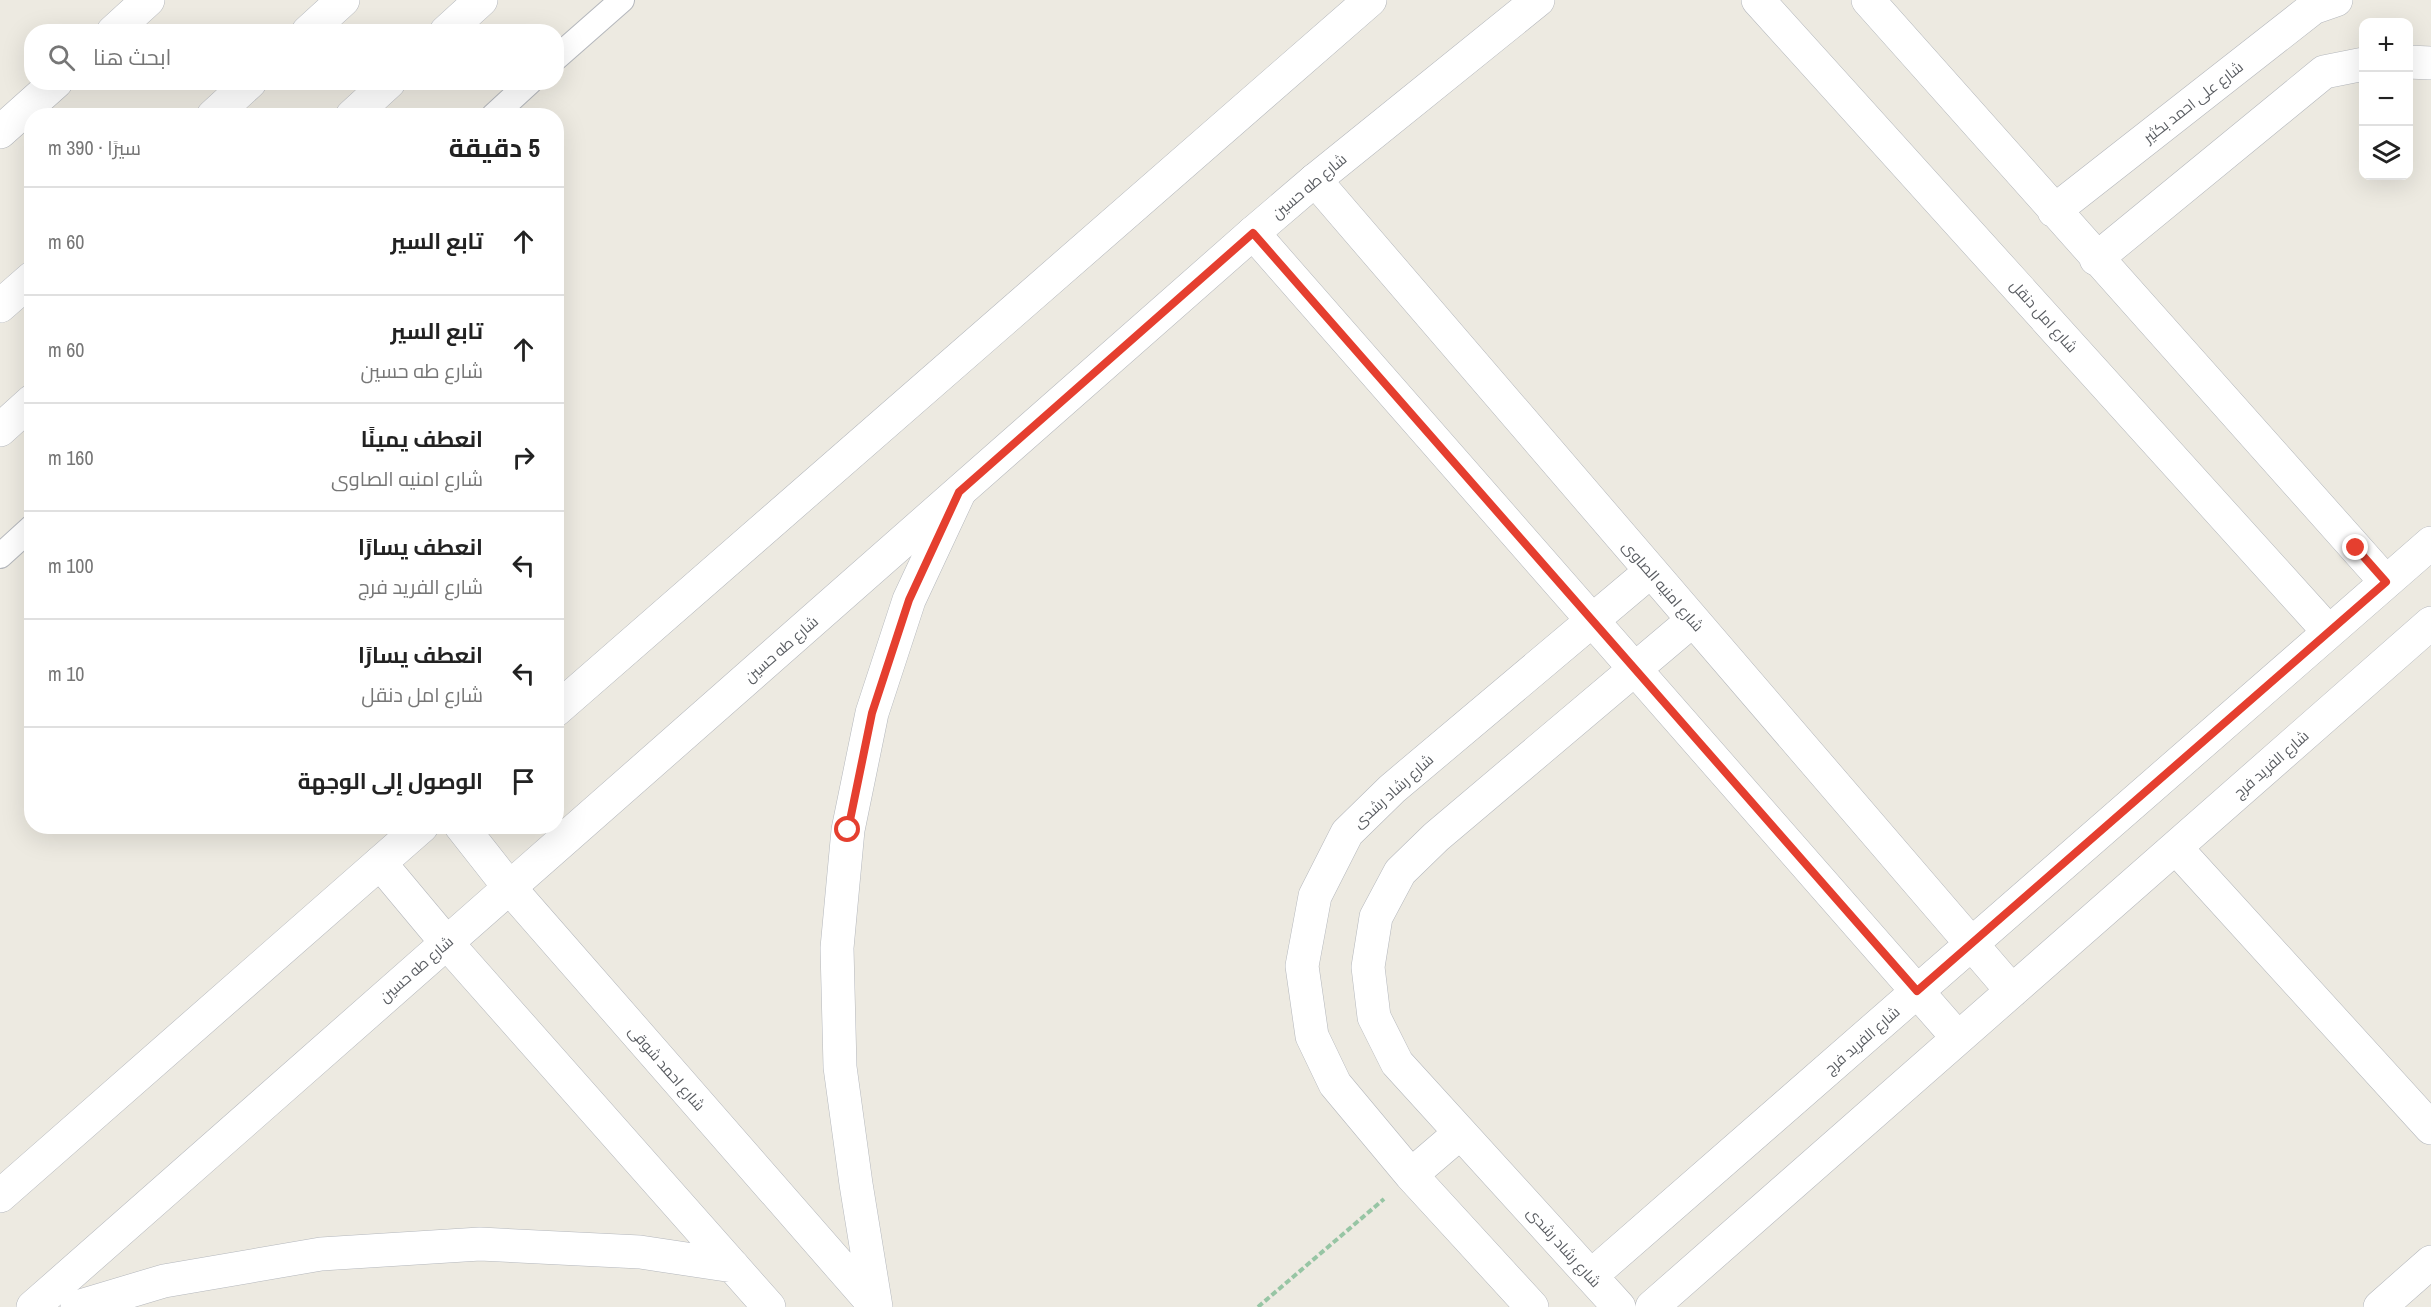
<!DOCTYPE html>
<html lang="ar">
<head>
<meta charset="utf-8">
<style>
  body { margin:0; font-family:"Archivo Narrow",Cairo,sans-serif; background:#f6f6f6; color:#222; direction:rtl }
  .controls { position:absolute; right:18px; top:18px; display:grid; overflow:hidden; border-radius:12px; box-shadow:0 6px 24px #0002 }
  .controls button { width:54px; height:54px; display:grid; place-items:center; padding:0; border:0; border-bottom:2px solid #e0e0e0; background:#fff; color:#222; font:30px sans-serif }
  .stop { position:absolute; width:18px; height:18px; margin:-14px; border:4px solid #e53f2f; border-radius:50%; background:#fff }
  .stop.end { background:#e53f2f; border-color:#fff; box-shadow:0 2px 6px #0008 }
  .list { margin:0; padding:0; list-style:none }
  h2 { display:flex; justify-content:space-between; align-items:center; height:78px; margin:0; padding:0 24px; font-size:26px }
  h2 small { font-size:20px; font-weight:400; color:#767676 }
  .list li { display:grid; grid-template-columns:39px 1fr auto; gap:18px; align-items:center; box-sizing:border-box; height:108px; padding:0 24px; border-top:2px solid #e0e0e0 }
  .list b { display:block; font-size:22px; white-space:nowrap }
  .list p { margin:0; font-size:20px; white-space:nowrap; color:#767676 }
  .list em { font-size:20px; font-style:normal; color:#767676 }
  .icon { flex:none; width:33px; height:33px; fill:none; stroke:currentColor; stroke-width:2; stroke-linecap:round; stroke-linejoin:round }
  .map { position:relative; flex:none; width:2431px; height:1307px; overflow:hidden; direction:ltr }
  .search { position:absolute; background:#fff; box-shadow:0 6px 24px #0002; left:24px; top:24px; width:540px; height:66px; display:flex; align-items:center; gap:15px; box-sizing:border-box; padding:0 21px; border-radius:24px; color:#767676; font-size:22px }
  .panel { position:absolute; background:#fff; box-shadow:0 6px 24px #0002; left:24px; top:108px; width:540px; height:726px; border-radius:24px; direction:rtl }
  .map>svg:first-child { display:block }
</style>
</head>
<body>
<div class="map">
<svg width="2431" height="1307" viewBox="0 0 2431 1307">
  <rect width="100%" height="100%" fill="#edeae1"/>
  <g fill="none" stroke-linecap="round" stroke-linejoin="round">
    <g stroke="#b4b7bc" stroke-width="26">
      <path id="service" d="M 556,58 L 622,0
        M 493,116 L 530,82
        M 0,556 L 32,527"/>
    </g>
    <g stroke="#b4b7bc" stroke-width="34">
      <path id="minor" d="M 1758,0 L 2329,632
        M 1868,0 L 2386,582
        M 113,32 L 148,0
        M 2408,62 L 2431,63
        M 0,132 L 56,82
        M 1315,180 L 2012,991
        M 2054,211 L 2313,8 L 2336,0
        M 1253,233 L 1958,1038
        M 2096,259 L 2324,72 L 2364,64
        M 461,826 L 509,887 L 876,1307
        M 2176,848 L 2431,1128
        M 380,863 L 446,942 L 769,1307
        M 1411,1175 L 1460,1133
        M 1591,1276 L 2431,543
        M 77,1307 L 164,1281 L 321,1254 L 480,1244 L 640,1252 L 733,1266
        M 876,1307 L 856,1184 L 840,1067 L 837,948 L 848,830 L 872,713 L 909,600 L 959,493
        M 1532,1307 L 1411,1175 L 1335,1084 L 1312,1036 L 1302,966 L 1315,896 L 1347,833 L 1392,789 L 1651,571
        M 1619,1307 L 1397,1063 L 1374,1017 L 1368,967 L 1376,917 L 1400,872 L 1436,837 L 1693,620
        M 1652,1307 L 2431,623
        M 2380,1307 L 2431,1262"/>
    </g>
    <g stroke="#b4b7bc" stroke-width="34">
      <path id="tertiary" d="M 556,710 L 1370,0
        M 0,1196 L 422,826
        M 33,1307 L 1253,233 L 1315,180 L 1538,0"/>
    </g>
    <g stroke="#b5b8be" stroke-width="34">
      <path id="secondary" d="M 308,32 L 343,0
        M 446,32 L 481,0
        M 213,116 L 250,82
        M 352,116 L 389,82
        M 0,306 L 32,278
        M 0,430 L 32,401"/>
    </g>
    <path stroke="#97c5a4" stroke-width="4" stroke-dasharray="6 3" stroke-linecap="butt" d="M 1258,1307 L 1384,1199"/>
    <use href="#service" stroke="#fff" stroke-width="24"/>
    <use href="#minor" stroke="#fff" stroke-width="33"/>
    <use href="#tertiary" stroke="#fff" stroke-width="33"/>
    <use href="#secondary" stroke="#fff" stroke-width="33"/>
  </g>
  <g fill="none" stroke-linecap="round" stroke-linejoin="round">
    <path stroke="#e53f2f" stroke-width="8" d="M 848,830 L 872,713 L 909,600 L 959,492 L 1253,233 L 1917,991 L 2386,582 L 2356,548"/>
  </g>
  <g text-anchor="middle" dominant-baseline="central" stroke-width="4.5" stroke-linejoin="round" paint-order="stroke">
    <g font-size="15" fill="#5a5d62" stroke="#fff">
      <text transform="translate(2193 102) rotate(-38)">شارع على احمد بكثير</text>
      <text transform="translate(1309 186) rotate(-40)">شارع طه حسين</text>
      <text transform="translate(2044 316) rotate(48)">شارع امل دنقل</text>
      <text transform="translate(1663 586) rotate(49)">شارع امنيه الصاوى</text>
      <text transform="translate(781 649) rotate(-41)">شارع طه حسين</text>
      <text transform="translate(2271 764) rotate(-41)">شارع الفريد فرج</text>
      <text transform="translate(1393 791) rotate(-42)">شارع رشاد رشدى</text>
      <text transform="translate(416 969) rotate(-41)">شارع طه حسين</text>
      <text transform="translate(1862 1040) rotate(-41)">شارع الفريد فرج</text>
      <text transform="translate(667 1068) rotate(49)">شارع احمد شوقى</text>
      <text transform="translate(1564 1247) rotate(48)">شارع رشاد رشدى</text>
    </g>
  </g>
</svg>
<div class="controls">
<button>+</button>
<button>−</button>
<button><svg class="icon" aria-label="layers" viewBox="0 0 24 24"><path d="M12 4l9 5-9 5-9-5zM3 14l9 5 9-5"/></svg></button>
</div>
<div class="stop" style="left:848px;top:830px"></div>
<div class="stop end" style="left:2356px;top:548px"></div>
<div class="search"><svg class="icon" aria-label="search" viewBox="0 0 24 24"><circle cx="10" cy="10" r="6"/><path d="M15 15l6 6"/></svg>ابحث هنا</div>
<section class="panel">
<h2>5 دقيقة<small>سيرًا · 390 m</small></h2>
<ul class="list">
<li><svg class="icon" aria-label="ahead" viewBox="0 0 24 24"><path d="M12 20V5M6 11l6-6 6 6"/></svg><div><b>تابع السير</b></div><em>60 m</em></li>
<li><svg class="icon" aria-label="ahead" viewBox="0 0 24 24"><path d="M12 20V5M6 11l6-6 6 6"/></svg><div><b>تابع السير</b><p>شارع طه حسين</p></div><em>60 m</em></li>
<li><svg class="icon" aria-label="right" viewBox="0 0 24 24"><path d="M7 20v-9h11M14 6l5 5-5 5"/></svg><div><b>انعطف يمينًا</b><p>شارع امنيه الصاوى</p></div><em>160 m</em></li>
<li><svg class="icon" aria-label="left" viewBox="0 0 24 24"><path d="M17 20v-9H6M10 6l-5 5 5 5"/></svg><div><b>انعطف يسارًا</b><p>شارع الفريد فرج</p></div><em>100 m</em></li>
<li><svg class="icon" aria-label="left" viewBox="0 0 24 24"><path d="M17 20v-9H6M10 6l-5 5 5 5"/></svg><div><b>انعطف يسارًا</b><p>شارع امل دنقل</p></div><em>10 m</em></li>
<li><svg class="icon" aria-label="arrive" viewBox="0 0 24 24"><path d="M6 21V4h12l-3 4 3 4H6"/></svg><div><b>الوصول إلى الوجهة</b></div></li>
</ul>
</section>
</div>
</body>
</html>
